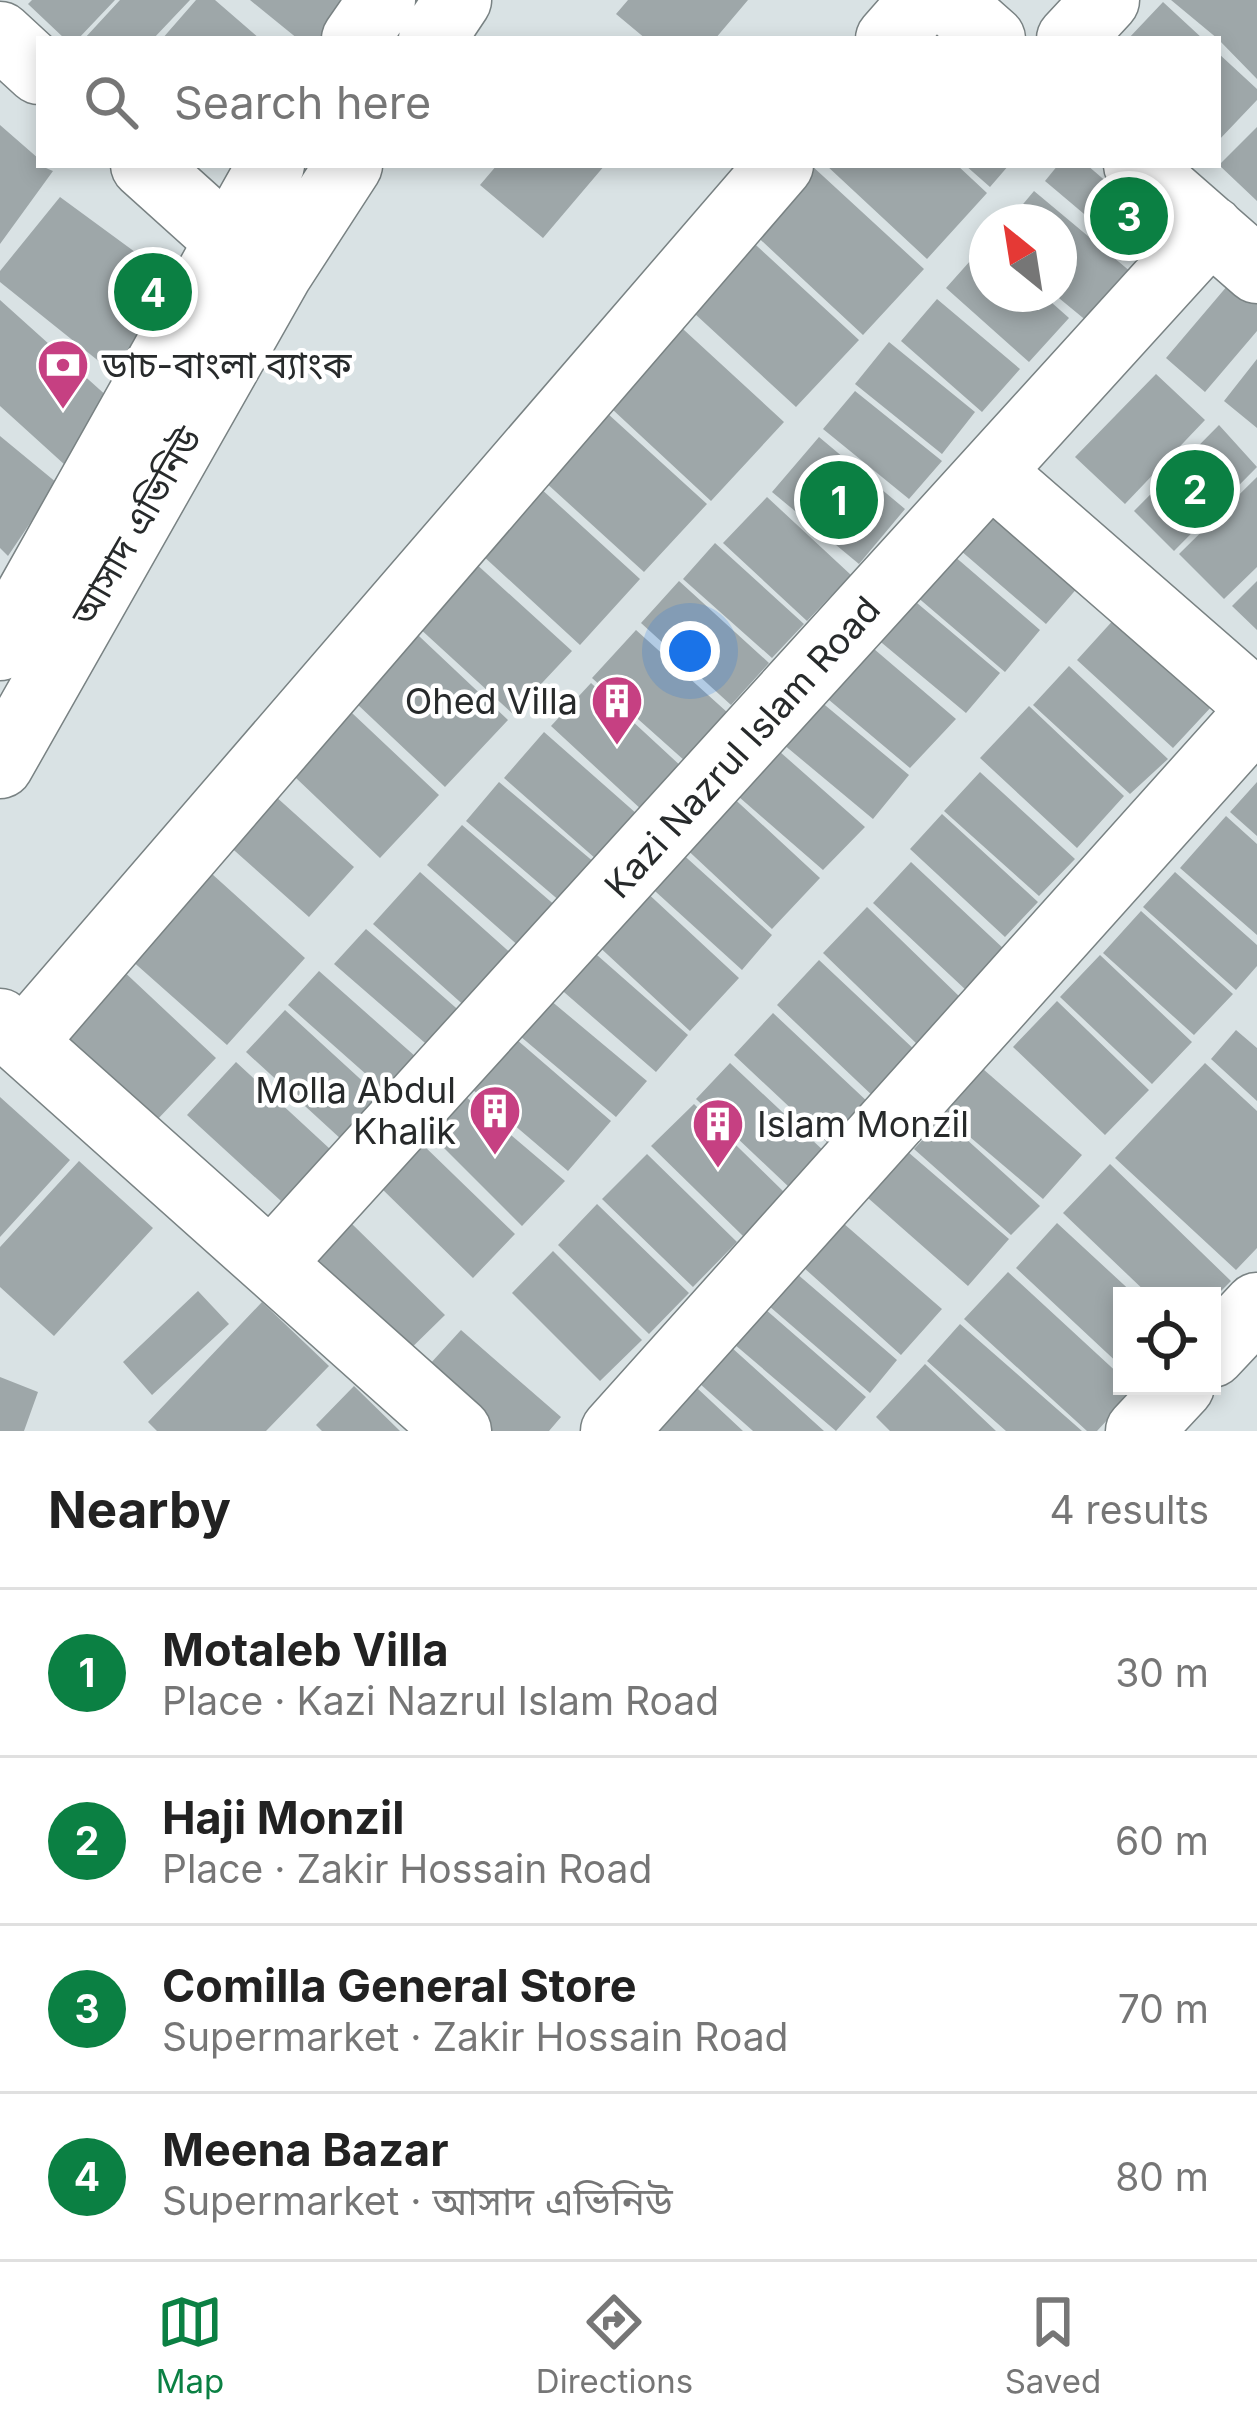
<!DOCTYPE html>
<html lang="en">
<head>
<meta charset="utf-8">
<style>
  body { margin:0; font-family:Inter,"Noto Sans Bengali",sans-serif; background:#f6f6f6; color:#222 }
  .controls { position:absolute; right:36px; bottom:36px; display:grid; overflow:hidden; border-radius:0px; box-shadow:0 6px 18px #0003 }
  .controls button { width:108px; height:108px; display:grid; place-items:center; padding:0; border:0; border-bottom:3px solid #e0e0e0; background:#fff; color:#222; font:60px sans-serif }
  .compass { position:absolute; left:969px; top:204px; width:108px; height:108px; border-radius:50%; background:#fff; box-shadow:0 6px 18px #0003; rotate:330deg }
  .you { position:absolute; left:690px; top:651px; width:42px; height:42px; margin:-30px; border:9px solid #fff; border-radius:50%; background:#1a73e8; box-shadow:0 0 0 18px #1a73e833 }
  .badge { display:grid; place-items:center; width:78px; height:78px; border-radius:50%; background:#0b8043; color:#fff; font-size:39px; font-weight:700 }
  .pin { position:absolute; translate:-50% -50%; border:6px solid #fff; box-shadow:0 3px 12px #0006 }
  .list { margin:0; padding:0; list-style:none }
  h2 { display:flex; justify-content:space-between; align-items:center; height:156px; margin:0; padding:0 48px; font-size:51px }
  h2 small { font-size:39px; font-weight:400; color:#767676 }
  .list li { display:grid; grid-template-columns:78px 1fr auto; gap:36px; align-items:center; box-sizing:border-box; height:168px; padding:0 48px; border-top:3px solid #e0e0e0 }
  .list b { display:block; font-size:45px; white-space:nowrap }
  .list p { margin:0; font-size:39px; white-space:nowrap; color:#767676 }
  .list em { font-size:39px; font-style:normal; color:#767676 }
  .icon { flex:none; width:66px; height:66px; fill:none; stroke:currentColor; stroke-width:2; stroke-linecap:round; stroke-linejoin:round }
  .map { position:relative; flex:none; width:1257px; height:1431px; overflow:hidden }
  .search { position:absolute; background:#fff; box-shadow:0 6px 18px #0003; left:36px; right:36px; top:36px; height:132px; display:flex; align-items:center; gap:30px; box-sizing:border-box; padding:0 42px; border-radius:0px; color:#767676; font-size:45px }
  .sheet { height:828px; background:#fff }
  nav { display:flex; justify-content:space-around; align-items:center; box-sizing:border-box; height:168px; border-top:3px solid #e0e0e0; background:#fff; font-size:33px; color:#767676 }
  nav a { display:grid; justify-items:center; gap:6px }
  nav .on { color:#0b8043 }
  .map>svg:first-child { display:block }
</style>
</head>
<body>
<div class="map">
<svg width="1257" height="1431" viewBox="0 0 1257 1431">
  <rect width="100%" height="100%" fill="#d9e2e4"/>
  <path fill="#9ea7a9" d="M 32,0 L 115,0 L 78,39 L 65,39 L 28,4 Z
    M 120,0 L 190,0 L 153,39 L 84,39 Z
    M 196,0 L 215,0 L 260,39 L 162,39 Z
    M 250,0 L 356,0 L 325,39 L 298,39 Z
    M 628,0 L 748,0 L 715,39 L 646,39 L 616,14 Z
    M 1171,0 L 1257,0 L 1257,79 L 1218,39 Z
    M 1163,2 L 1203,39 L 1128,39 Z
    M 1218,53 L 1257,89 L 1257,100 L 1218,141 Z
    M 0,125 L 39,159 L 39,165 L 53,171 L 0,244 Z
    M 1257,127 L 1257,201 L 1219,165 Z
    M 497,165 L 605,165 L 543,238 L 480,185 Z
    M 811,165 L 924,269 L 863,335 L 749,229 Z
    M 826,165 L 957,165 L 987,193 L 927,259 Z
    M 965,165 L 1009,165 L 990,187 Z
    M 1058,165 L 1087,165 L 1166,233 L 1141,262 L 1045,181 Z
    M 1034,191 L 1131,272 L 1088,322 L 1054,294 L 1059,294 L 1059,222 L 1008,222 Z
    M 60,197 L 180,285 L 121,379 L 0,282 L 0,271 Z
    M 745,235 L 859,340 L 796,407 L 682,302 Z
    M 987,242 L 987,294 L 1042,294 L 1069,318 L 1029,362 L 946,288 Z
    M 1245,265 L 1257,275 L 1257,331 L 1205,392 L 1166,358 Z
    M 937,299 L 1020,369 L 982,412 L 901,341 Z
    M 0,300 L 109,398 L 65,465 L 0,406 Z
    M 671,318 L 784,422 L 711,501 L 598,396 Z
    M 889,342 L 975,412 L 942,454 L 855,384 Z
    M 1257,359 L 1257,428 L 1224,401 Z
    M 1156,374 L 1205,420 L 1125,504 L 1075,457 Z
    M 855,391 L 942,461 L 909,499 L 823,429 Z
    M 596,403 L 707,504 L 644,572 L 533,471 Z
    M 1219,425 L 1257,467 L 1174,551 L 1134,511 Z
    M 0,436 L 57,483 L 8,556 L 0,548 Z
    M 819,437 L 905,509 L 859,564 L 772,492 Z
    M 528,477 L 640,579 L 580,645 L 468,542 Z
    M 1257,477 L 1257,567 L 1224,599 L 1179,554 Z
    M 767,497 L 851,575 L 807,621 L 723,543 Z
    M 991,498 L 1086,578 L 1046,624 L 953,544 Z
    M 715,543 L 804,624 L 772,658 L 683,579 Z
    M 946,549 L 1040,630 L 1005,672 L 909,590 Z
    M 463,552 L 572,651 L 513,714 L 405,615 Z
    M 679,581 L 769,663 L 731,705 L 641,623 Z
    M 1257,581 L 1257,630 L 1232,606 Z
    M 904,592 L 1000,673 L 966,713 L 870,633 Z
    M 1117,616 L 1213,705 L 1173,748 L 1077,660 Z
    M 402,620 L 508,720 L 445,787 L 339,687 Z
    M 636,630 L 728,713 L 685,761 L 592,678 Z
    M 860,637 L 956,719 L 910,768 L 816,689 Z
    M 1069,666 L 1168,759 L 1130,794 L 1033,705 Z
    M 591,683 L 683,768 L 643,811 L 551,726 Z
    M 334,696 L 439,795 L 380,858 L 275,758 Z
    M 814,696 L 909,775 L 873,819 L 777,739 Z
    M 1029,706 L 1124,796 L 1077,848 L 980,758 Z
    M 544,732 L 637,814 L 596,859 L 504,778 Z
    M 771,744 L 865,827 L 823,870 L 731,790 Z
    M 245,769 L 354,867 L 309,917 L 199,819 Z
    M 980,772 L 1075,859 L 1039,896 L 944,811 Z
    M 499,782 L 595,863 L 561,902 L 466,821 Z
    M 1257,782 L 1257,836 L 1230,812 Z
    M 727,792 L 820,878 L 772,929 L 680,843 Z
    M 942,814 L 1038,902 L 1005,937 L 910,849 Z
    M 1226,816 L 1257,844 L 1257,935 L 1180,868 Z
    M 462,825 L 557,907 L 521,948 L 427,865 Z
    M 678,850 L 772,935 L 742,970 L 645,882 Z
    M 191,855 L 305,958 L 227,1045 L 112,943 Z
    M 911,862 L 1005,950 L 967,991 L 873,903 Z
    M 420,872 L 515,957 L 468,1009 L 373,924 Z
    M 1175,872 L 1257,945 L 1257,966 L 1236,990 L 1143,907 Z
    M 643,889 L 739,978 L 690,1031 L 594,942 Z
    M 867,907 L 962,999 L 918,1045 L 823,953 Z
    M 1141,911 L 1233,994 L 1194,1035 L 1103,953 Z
    M 366,929 L 463,1014 L 432,1049 L 334,964 Z
    M 589,948 L 688,1035 L 656,1072 L 557,986 Z
    M 102,951 L 216,1058 L 155,1122 L 41,1015 Z
    M 1100,955 L 1192,1042 L 1152,1084 L 1060,997 Z
    M 819,960 L 918,1053 L 875,1098 L 777,1005 Z
    M 319,971 L 416,1057 L 385,1091 L 288,1005 Z
    M 544,995 L 647,1081 L 616,1117 L 514,1031 Z
    M 1057,1001 L 1149,1090 L 1105,1135 L 1013,1047 Z
    M 285,1010 L 381,1098 L 342,1140 L 246,1052 Z
    M 773,1013 L 870,1104 L 831,1146 L 734,1055 Z
    M 1236,1030 L 1257,1048 L 1257,1101 L 1211,1059 Z
    M 509,1033 L 611,1121 L 568,1171 L 466,1084 Z
    M 236,1062 L 330,1149 L 281,1201 L 187,1115 Z
    M 730,1063 L 826,1153 L 791,1189 L 696,1099 Z
    M 1205,1063 L 1257,1111 L 1257,1248 L 1236,1270 L 1115,1158 Z
    M 983,1069 L 1082,1155 L 1043,1199 L 944,1115 Z
    M 465,1096 L 565,1181 L 522,1226 L 430,1134 Z
    M 0,1097 L 70,1160 L 0,1237 Z
    M 694,1104 L 786,1194 L 743,1236 L 651,1146 Z
    M 943,1118 L 1040,1206 L 1011,1235 L 914,1149 Z
    M 421,1143 L 515,1234 L 473,1278 L 379,1186 Z
    M 908,1152 L 1009,1239 L 968,1286 L 868,1198 Z
    M 647,1154 L 737,1242 L 693,1287 L 602,1199 Z
    M 79,1161 L 153,1228 L 54,1336 L 0,1287 L 0,1247 Z
    M 1110,1164 L 1231,1281 L 1212,1300 L 1150,1296 L 1063,1213 Z
    M 597,1204 L 689,1293 L 649,1334 L 558,1245 Z
    M 843,1223 L 942,1309 L 901,1355 L 803,1267 Z
    M 1057,1223 L 1136,1296 L 1122,1296 L 1122,1367 L 1016,1268 Z
    M 352,1224 L 445,1315 L 397,1362 L 305,1272 Z
    M 553,1251 L 642,1340 L 600,1381 L 512,1293 Z
    M 1008,1272 L 1122,1377 L 1122,1386 L 1135,1390 L 1097,1431 L 1087,1431 L 964,1319 Z
    M 796,1273 L 897,1360 L 870,1393 L 769,1306 Z
    M 198,1291 L 229,1324 L 152,1395 L 123,1362 Z
    M 262,1302 L 329,1366 L 266,1431 L 157,1431 L 148,1422 Z
    M 765,1309 L 866,1397 L 836,1431 L 734,1344 Z
    M 960,1324 L 1082,1431 L 1006,1431 L 927,1361 Z
    M 461,1330 L 561,1417 L 549,1431 L 481,1431 L 419,1376 Z
    M 731,1347 L 824,1431 L 753,1431 L 699,1383 Z
    M 925,1364 L 996,1431 L 890,1431 L 876,1417 Z
    M 0,1377 L 38,1392 L 24,1431 L 0,1431 Z
    M 354,1386 L 400,1431 L 322,1431 L 316,1425 Z
    M 697,1388 L 743,1431 L 657,1431 Z"/>
  <g fill="none" stroke-linecap="round" stroke-linejoin="round">
    <g stroke="#798283" stroke-width="69">
      <path id="minor" d="M 948,0 L 992,39
        M 0,35 L 39,71
        M 889,39 L 923,0
        M 1070,39 L 1106,0
        M 144,165 L 225,238 L 276,271
        M 1137,165 L 1257,270
        M 992,473 L 1257,704
        M 0,1022 L 458,1431
        M 24,1041 L 780,165
        M 271,1263 L 1211,229
        M 1212,1354 L 1257,1306
        M 614,1431 L 1257,714
        M 1139,1431 L 1181,1386"/>
    </g>
    <g stroke="#798283" stroke-width="69">
      <path id="major" d="M 355,39 L 382,0
        M 432,39 L 458,0
        M 0,647 L 271,165
        M 0,765 L 279,273 L 349,165"/>
    </g>
    <use href="#minor" stroke="#fff" stroke-width="66"/>
    <use href="#major" stroke="#fff" stroke-width="66"/>
  </g>
  <defs>
    <g id="bank-pin" transform="scale(2.7)"><path d="M0 17L-7.5 6A9.5 9.5 0 1 1 7.5 6Z" fill="#c64082" stroke="#fff"/><path d="M-6-4H6V4H-6ZM0-2.3a2.3 2.3 0 1 0 0 4.6a2.3 2.3 0 1 0 0-4.6Z" fill="#fff"/></g>
    <g id="building-pin" transform="scale(2.7)"><path d="M0 17L-7.5 6A9.5 9.5 0 1 1 7.5 6Z" fill="#c64082" stroke="#fff"/><path d="M-4-6H4V6H1V3H-1V6H-4ZM-2.5-4.3h1.7v1.8h-1.7ZM.8-4.3h1.7v1.8H.8ZM-2.5-1h1.7V.8h-1.7ZM.8-1h1.7V.8H.8Z" fill="#fff"/></g>
  </defs>
  <g fill-rule="evenodd">
    <use href="#bank-pin" x="63" y="365"/>
    <use href="#building-pin" x="617" y="701"/>
    <use href="#building-pin" x="495" y="1111"/>
    <use href="#building-pin" x="718" y="1124"/>
  </g>
  <g text-anchor="middle" dominant-baseline="central" stroke-width="9" stroke-linejoin="round" paint-order="stroke">
    <g font-size="36" fill="#272a2b" stroke="#fff" text-anchor="start">
      <text x="102" y="365">ডাচ-বাংলা ব্যাংক</text>
      <text x="578" y="701" text-anchor="end">Ohed Villa</text>
      <text x="456" y="1090" text-anchor="end">Molla Abdul<tspan x="456" dy="41">Khalik</tspan></text>
      <text x="757" y="1124">Islam Monzil</text>
    </g>
    <g font-size="36" fill="#272a2b" stroke="#fff">
      <text transform="translate(136 526) rotate(-60)">আসাদ এভিনিউ</text>
      <text transform="translate(742 747) rotate(-48)">Kazi Nazrul Islam Road</text>
    </g>
  </g>
</svg>
<div class="controls">
<button><svg class="icon" aria-label="locate" viewBox="0 0 24 24"><circle cx="12" cy="12" r="6"/><path d="M12 2v4M12 18v4M2 12h4M18 12h4"/></svg></button>
</div>
<svg class="compass" viewBox="-18 -18 36 36"><path d="M0-13l5 13h-10z" fill="#e53935"/><path d="M0 13l5-13h-10z" fill="#767676"/></svg>
<div class="you"></div>
<div class="pin badge" style="left:839px;top:500px">1</div>
<div class="pin badge" style="left:1195px;top:489px">2</div>
<div class="pin badge" style="left:1129px;top:216px">3</div>
<div class="pin badge" style="left:153px;top:292px">4</div>
<div class="search"><svg class="icon" aria-label="search" viewBox="0 0 24 24"><circle cx="10" cy="10" r="6"/><path d="M15 15l6 6"/></svg>Search here</div>
</div>
<section class="sheet">
<h2>Nearby<small>4 results</small></h2>
<ul class="list">
<li><span class="badge">1</span><div><b>Motaleb Villa</b><p>Place · Kazi Nazrul Islam Road</p></div><em>30 m</em></li>
<li><span class="badge">2</span><div><b>Haji Monzil</b><p>Place · Zakir Hossain Road</p></div><em>60 m</em></li>
<li><span class="badge">3</span><div><b>Comilla General Store</b><p>Supermarket · Zakir Hossain Road</p></div><em>70 m</em></li>
<li><span class="badge">4</span><div><b>Meena Bazar</b><p>Supermarket · আসাদ এভিনিউ</p></div><em>80 m</em></li>
</ul>
</section>
<nav>
<a class="on"><svg class="icon" aria-label="map" viewBox="0 0 24 24"><path d="M3 6l6-2 6 2 6-2v14l-6 2-6-2-6 2zM9 4v14M15 6v14"/></svg>Map</a>
<a><svg class="icon" aria-label="directions" viewBox="0 0 24 24"><path d="M12 3l9 9-9 9-9-9zM9 14v-3h6M13 9l2 2-2 2"/></svg>Directions</a>
<a><svg class="icon" aria-label="saved" viewBox="0 0 24 24"><path d="M7 4h10v16l-5-4-5 4z"/></svg>Saved</a>
</nav>
</body>
</html>
